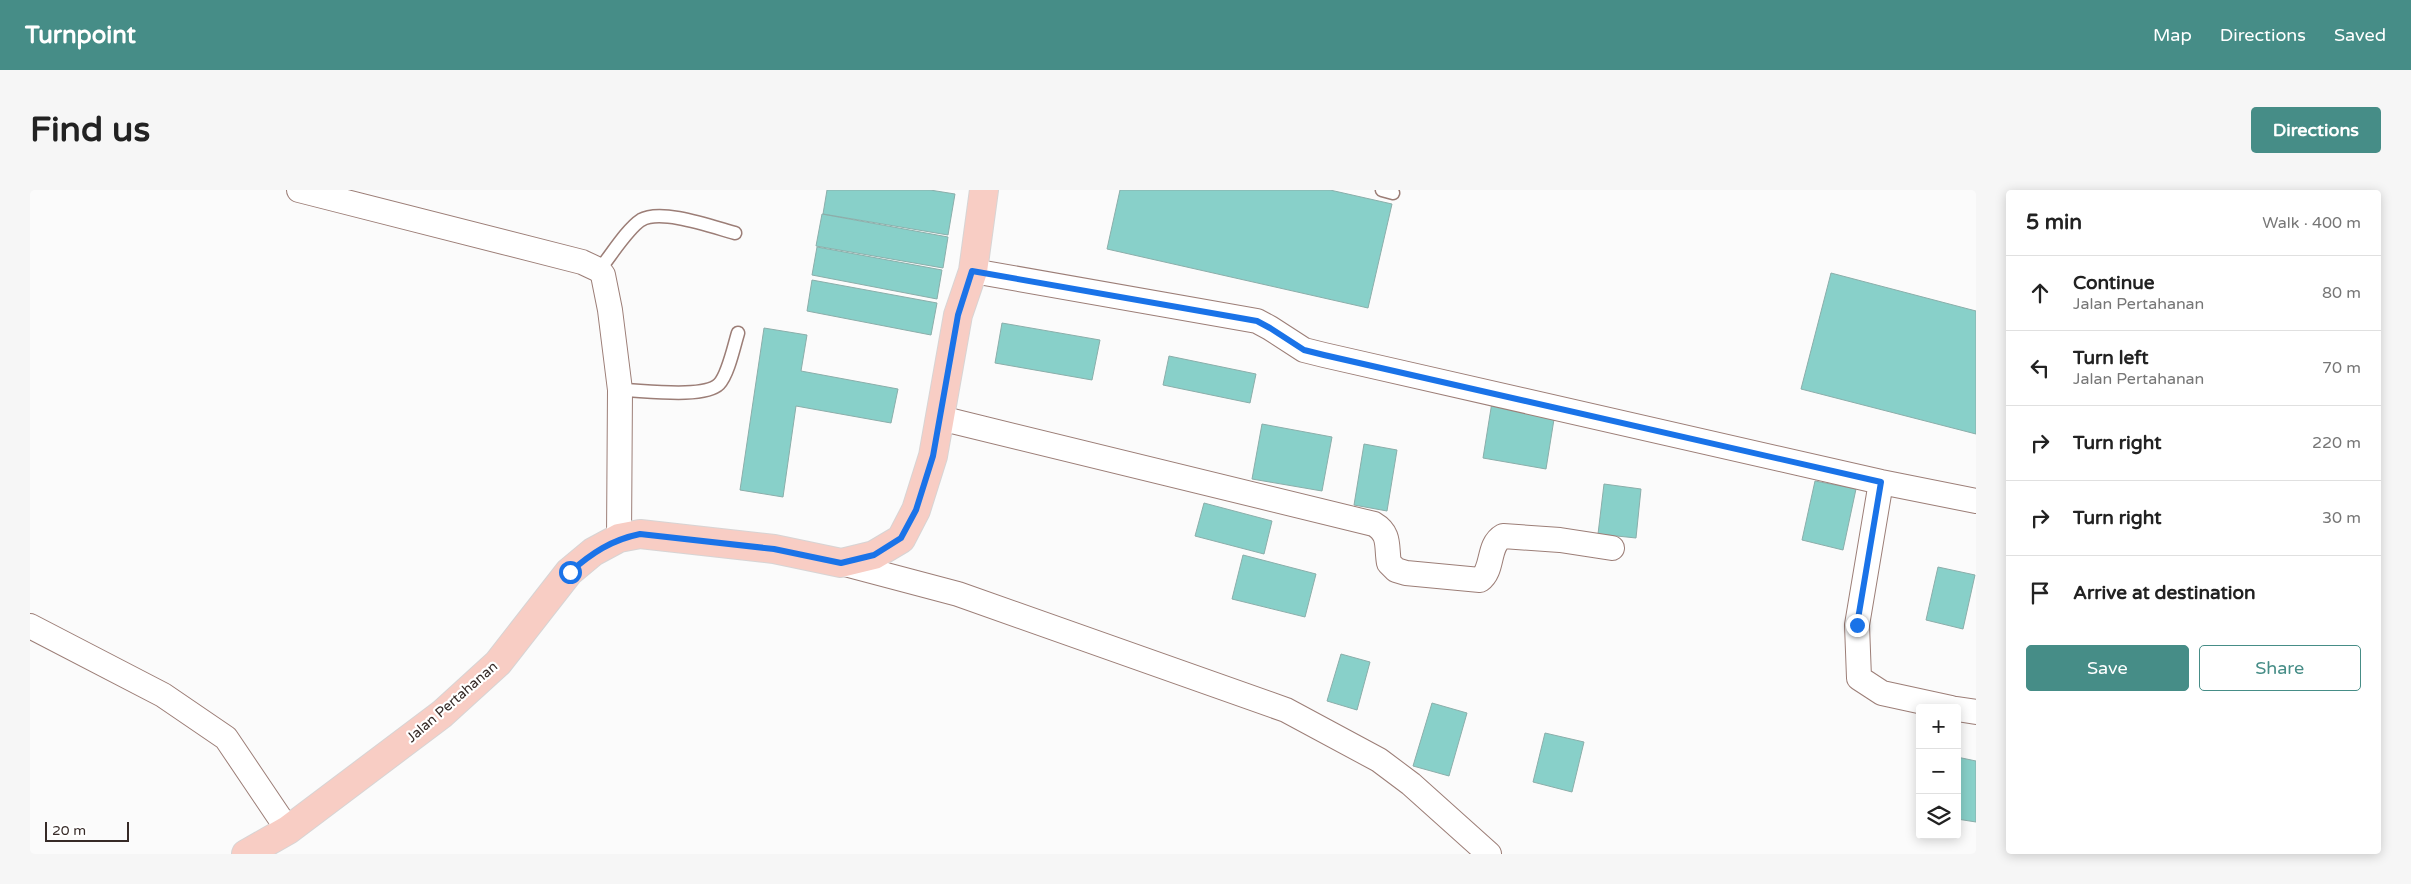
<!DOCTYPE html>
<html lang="en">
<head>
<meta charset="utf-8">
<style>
  body { margin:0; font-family:"Varela Round",sans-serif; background:#f6f6f6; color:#222 }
  .controls { position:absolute; right:15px; bottom:15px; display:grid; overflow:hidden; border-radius:5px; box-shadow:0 2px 12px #0003 }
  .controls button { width:45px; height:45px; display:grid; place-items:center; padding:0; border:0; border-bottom:1px solid #e0e0e0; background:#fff; color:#222; font:25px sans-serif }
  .scale { position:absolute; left:15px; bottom:12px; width:84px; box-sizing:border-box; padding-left:5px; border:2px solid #362a27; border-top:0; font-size:14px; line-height:18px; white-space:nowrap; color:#362a27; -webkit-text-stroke:4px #fff; paint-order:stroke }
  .stop { position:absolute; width:15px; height:15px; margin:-11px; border:4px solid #1a73e8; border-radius:50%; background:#fff }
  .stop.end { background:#1a73e8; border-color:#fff; box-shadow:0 1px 5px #0008 }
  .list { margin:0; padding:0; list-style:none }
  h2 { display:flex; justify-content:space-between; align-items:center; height:65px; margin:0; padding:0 20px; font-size:21px }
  h2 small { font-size:16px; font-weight:400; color:#767676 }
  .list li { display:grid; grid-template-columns:32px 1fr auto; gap:15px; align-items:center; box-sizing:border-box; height:75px; padding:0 20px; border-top:1px solid #e0e0e0 }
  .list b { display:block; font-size:19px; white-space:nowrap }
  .list p { margin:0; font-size:16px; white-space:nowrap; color:#767676 }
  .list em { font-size:16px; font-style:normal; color:#767676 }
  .actions { display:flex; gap:10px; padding:15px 20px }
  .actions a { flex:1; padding:11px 0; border:1px solid #468d87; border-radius:5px; text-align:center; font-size:18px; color:#468d87 }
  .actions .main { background:#468d87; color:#fff }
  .icon { flex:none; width:28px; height:28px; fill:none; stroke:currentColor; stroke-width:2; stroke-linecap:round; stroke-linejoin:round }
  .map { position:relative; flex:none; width:1946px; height:664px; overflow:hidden; border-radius:5px }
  header { display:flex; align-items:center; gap:30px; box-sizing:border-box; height:70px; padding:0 25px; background:#468d87; color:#fff }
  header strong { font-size:24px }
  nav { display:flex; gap:28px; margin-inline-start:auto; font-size:18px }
  .intro { display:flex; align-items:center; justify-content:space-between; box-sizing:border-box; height:120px; padding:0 30px }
  h1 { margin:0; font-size:35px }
  .button { padding:12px 22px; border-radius:5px; background:#468d87; color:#fff; font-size:18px; font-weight:700 }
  main { display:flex; gap:30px; padding:0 30px }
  aside { flex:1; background:#fff; border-radius:5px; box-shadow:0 2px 12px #0003 }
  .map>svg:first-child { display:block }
</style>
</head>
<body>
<header>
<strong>Turnpoint</strong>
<nav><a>Map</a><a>Directions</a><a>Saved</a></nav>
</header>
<div class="intro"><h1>Find us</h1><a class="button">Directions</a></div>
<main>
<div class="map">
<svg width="1946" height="664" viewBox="0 0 1946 664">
  <rect width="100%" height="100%" fill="#fbfbfb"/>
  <path fill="#88d0c9" stroke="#8baeaa" d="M 797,0 L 900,0 L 925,4 L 918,45 L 793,24 Z
    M 1090,0 L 1300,0 L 1362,14 L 1338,118 L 1077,59 Z
    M 792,24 L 918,47 L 913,78 L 786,56 Z
    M 787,57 L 912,80 L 907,109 L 782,85 Z
    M 1801,83 L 1946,121 L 1946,244 L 1771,199 Z
    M 782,90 L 907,113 L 901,145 L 777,121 Z
    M 972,133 L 1070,150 L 1062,190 L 965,173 Z
    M 734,138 L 777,145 L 771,181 L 868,199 L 861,233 L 766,216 L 753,307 L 710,300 Z
    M 1139,166 L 1226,184 L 1220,213 L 1133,195 Z
    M 1462,212 L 1525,223 L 1516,279 L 1453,268 Z
    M 1232,234 L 1302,247 L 1292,301 L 1222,289 Z
    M 1334,254 L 1367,260 L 1357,321 L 1324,315 Z
    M 1785,291 L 1826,299 L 1813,360 L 1772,350 Z
    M 1574,294 L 1611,299 L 1606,348 L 1568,344 Z
    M 1174,313 L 1242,331 L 1234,364 L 1165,346 Z
    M 1213,365 L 1286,384 L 1275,427 L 1202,409 Z
    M 1908,377 L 1945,385 L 1933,439 L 1896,430 Z
    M 1311,464 L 1340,472 L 1327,520 L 1297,511 Z
    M 1402,513 L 1437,523 L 1419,586 L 1383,576 Z
    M 1515,543 L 1554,552 L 1542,602 L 1503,592 Z
    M 1927,567 L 1946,571 L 1946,632 L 1927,629 Z"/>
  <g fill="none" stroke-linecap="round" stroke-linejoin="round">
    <g stroke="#9c7e77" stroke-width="15">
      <path id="lane" d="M 1352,0 L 1363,3
        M 569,80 C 580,67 597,39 611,30 C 631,18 683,37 705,43
        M 590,200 C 611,200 674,209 689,194 C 698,185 704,156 708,143"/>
    </g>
    <g stroke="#9c7e77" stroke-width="26">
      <path id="street" d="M 269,0 L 552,72 L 569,80 L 573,85 L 580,120 L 590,200 L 589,348
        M 943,81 L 1210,128 L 1227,131 L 1240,138 L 1274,160 L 1294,165 L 1851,292 L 1946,311
        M 910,228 L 1344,334 C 1361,344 1356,357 1359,373 L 1366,380 L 1376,383 L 1450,390 C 1464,380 1457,355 1473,346 L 1530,350 L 1582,358
        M 1851,292 L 1827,435 L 1829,488 L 1852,503 L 1921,518
        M 811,373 L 928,404 L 1256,520 L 1349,570 L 1381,594 L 1459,664
        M 0,436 L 133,505 L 196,548 L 258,640
        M 1927,519 L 1946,522"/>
    </g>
    <g stroke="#d7d4d4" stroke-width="30">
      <path id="primary" d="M 216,664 L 258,640 L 412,524 L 468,473 L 539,382 L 563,362 L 589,348 L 610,344 L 744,359 L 811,373 L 844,365 L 871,349 L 886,320 L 903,266 L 928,125 L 943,81 L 954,0"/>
    </g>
    <use href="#lane" stroke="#fff" stroke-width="12"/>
    <use href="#street" stroke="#fff" stroke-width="24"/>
    <use href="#primary" stroke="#f8cdc4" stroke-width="28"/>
  </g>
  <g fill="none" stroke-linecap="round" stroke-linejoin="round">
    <path stroke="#1a73e8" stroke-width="6" d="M 540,382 C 562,363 581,350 610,344 L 744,359 L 811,373 L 844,365 L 871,348 L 886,320 L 903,266 L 928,125 L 942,81 L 1210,128 L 1227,131 L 1240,138 L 1274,160 L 1294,165 L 1851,292 L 1827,435"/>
  </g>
  <g text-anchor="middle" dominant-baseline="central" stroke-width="4.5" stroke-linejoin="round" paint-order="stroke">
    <g font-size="14" fill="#362a27" stroke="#fff">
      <text transform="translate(422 512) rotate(-41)">Jalan Pertahanan</text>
    </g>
  </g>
</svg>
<div class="controls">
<button>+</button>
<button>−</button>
<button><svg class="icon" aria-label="layers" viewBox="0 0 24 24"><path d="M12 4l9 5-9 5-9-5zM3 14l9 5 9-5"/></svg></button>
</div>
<div class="scale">20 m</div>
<div class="stop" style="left:540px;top:382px"></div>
<div class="stop end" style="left:1827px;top:435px"></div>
</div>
<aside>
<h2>5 min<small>Walk · 400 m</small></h2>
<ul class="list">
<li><svg class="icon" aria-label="ahead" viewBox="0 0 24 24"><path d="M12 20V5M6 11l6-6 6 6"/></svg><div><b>Continue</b><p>Jalan Pertahanan</p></div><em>80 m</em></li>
<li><svg class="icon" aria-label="left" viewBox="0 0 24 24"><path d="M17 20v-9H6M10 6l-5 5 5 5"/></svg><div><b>Turn left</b><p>Jalan Pertahanan</p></div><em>70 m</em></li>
<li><svg class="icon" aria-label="right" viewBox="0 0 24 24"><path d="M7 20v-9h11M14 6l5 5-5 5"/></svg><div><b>Turn right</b></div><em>220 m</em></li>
<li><svg class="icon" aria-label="right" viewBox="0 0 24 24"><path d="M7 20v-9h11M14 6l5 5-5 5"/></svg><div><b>Turn right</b></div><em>30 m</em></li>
<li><svg class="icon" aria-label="arrive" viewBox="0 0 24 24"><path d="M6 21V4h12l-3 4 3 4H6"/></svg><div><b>Arrive at destination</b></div></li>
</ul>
<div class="actions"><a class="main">Save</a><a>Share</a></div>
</aside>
</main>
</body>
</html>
